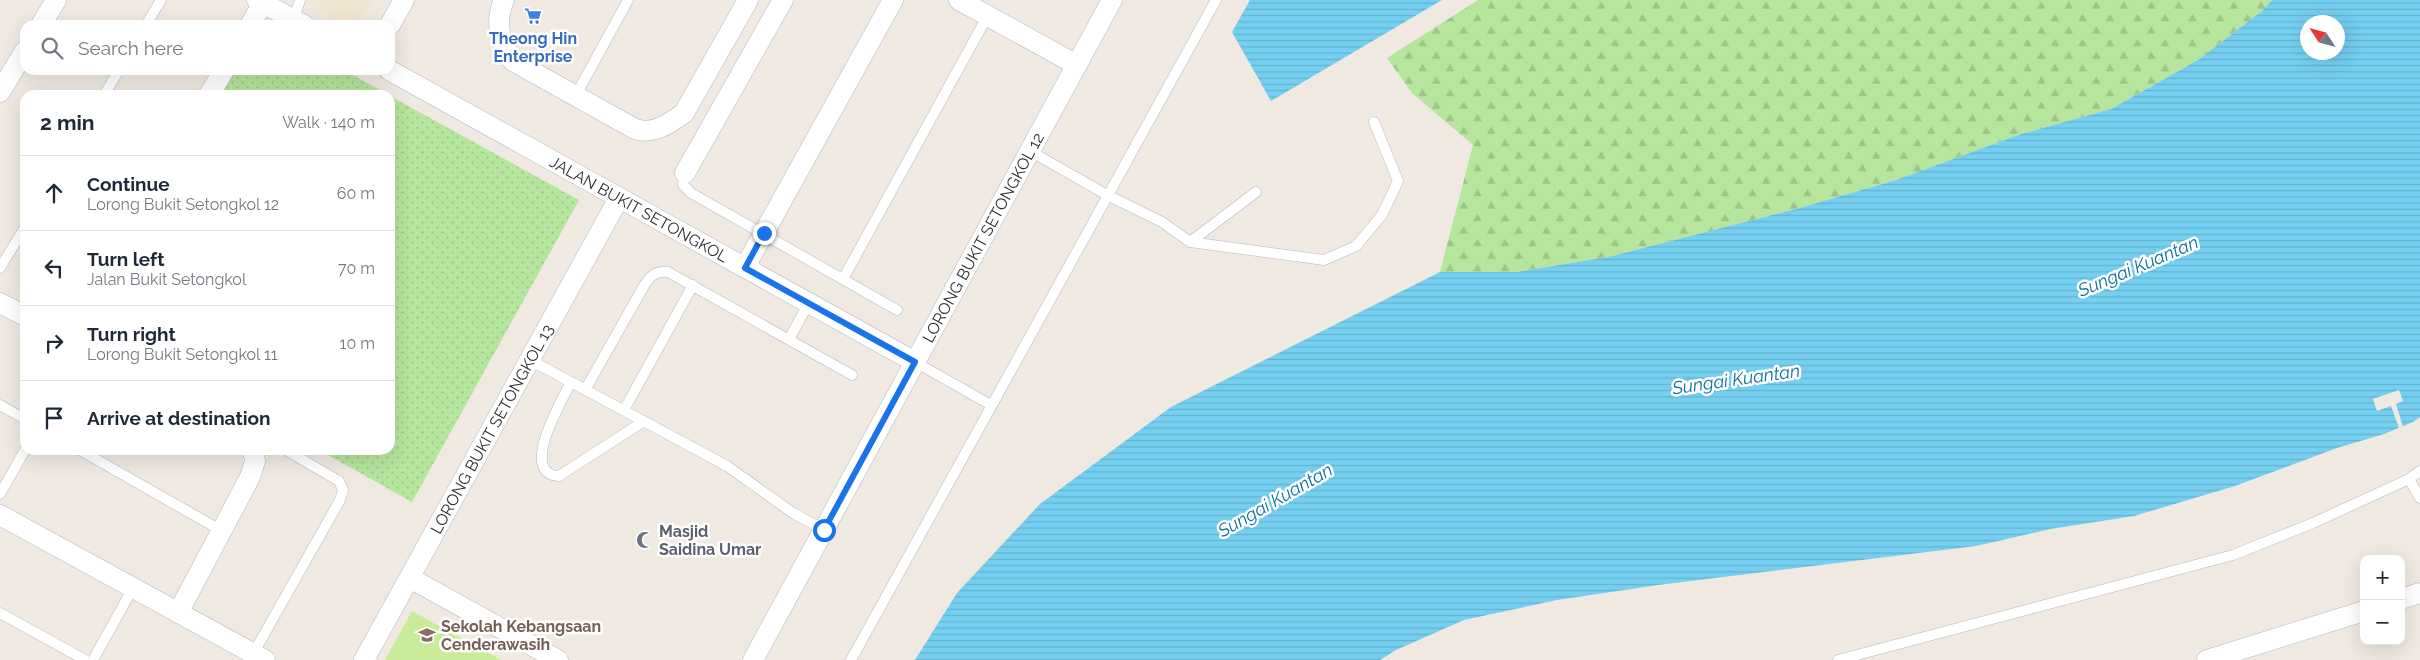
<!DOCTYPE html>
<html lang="en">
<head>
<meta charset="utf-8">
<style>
  body { margin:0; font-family:Raleway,sans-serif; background:#f2f2f3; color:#1f2937 }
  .controls { position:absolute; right:15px; bottom:15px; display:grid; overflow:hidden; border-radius:10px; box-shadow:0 5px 20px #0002 }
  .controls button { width:45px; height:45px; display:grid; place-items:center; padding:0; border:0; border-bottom:1px solid #e0e1e3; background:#fff; color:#1f2937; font:25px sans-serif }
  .compass { position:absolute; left:2300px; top:15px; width:45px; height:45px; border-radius:50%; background:#fff; box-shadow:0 5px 20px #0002; rotate:306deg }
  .stop { position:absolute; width:15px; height:15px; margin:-11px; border:4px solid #1a73e8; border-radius:50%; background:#fff }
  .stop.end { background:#1a73e8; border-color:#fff; box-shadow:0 1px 5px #0008 }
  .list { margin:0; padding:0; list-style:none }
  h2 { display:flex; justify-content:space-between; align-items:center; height:65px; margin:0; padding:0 20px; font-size:21px }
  h2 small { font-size:16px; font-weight:400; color:#747a83 }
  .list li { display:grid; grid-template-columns:32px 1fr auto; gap:15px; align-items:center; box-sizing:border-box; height:75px; padding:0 20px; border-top:1px solid #e0e1e3 }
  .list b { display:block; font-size:19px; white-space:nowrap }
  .list p { margin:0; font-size:16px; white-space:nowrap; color:#747a83 }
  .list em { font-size:16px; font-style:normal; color:#747a83 }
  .icon { flex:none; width:28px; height:28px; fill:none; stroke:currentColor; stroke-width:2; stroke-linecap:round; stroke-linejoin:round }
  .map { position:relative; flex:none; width:2420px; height:660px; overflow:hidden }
  .search { position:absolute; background:#fff; box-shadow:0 5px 20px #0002; left:20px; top:20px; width:375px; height:55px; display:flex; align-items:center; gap:12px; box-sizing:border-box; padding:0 18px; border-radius:15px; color:#747a83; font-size:19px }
  .panel { position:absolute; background:#fff; box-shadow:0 5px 20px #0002; left:20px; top:90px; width:375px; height:365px; border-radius:15px }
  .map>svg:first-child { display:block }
</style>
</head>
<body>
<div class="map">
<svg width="2420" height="660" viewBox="0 0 2420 660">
  <defs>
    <pattern id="grass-dots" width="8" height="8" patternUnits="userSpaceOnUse" patternTransform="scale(1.25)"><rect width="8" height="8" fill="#b6e59e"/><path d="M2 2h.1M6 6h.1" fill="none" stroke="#9dc588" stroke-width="1.8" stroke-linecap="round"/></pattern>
    <pattern id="forest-firs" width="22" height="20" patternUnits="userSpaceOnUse" patternTransform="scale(1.25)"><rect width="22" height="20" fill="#b6e59e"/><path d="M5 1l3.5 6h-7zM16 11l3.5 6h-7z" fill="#9dc588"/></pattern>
    <pattern id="water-rules" width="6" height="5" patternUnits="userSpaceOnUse" patternTransform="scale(1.25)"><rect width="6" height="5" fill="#75cff0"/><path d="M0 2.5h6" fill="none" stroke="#66b2ce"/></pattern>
  </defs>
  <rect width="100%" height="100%" fill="#efe9e1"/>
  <path fill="#f0e6d1" d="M 301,0 L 373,0 L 363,15 L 342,23 Z"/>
  <path fill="url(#grass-dots)" d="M 230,70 L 344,70 L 389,95 L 215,95 Z
    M 390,96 L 579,200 L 412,502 L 319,450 L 390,450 Z"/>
  <path fill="url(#forest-firs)" d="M 1478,0 L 2272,0 L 2262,11 L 2198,60 L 2111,109 L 2021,134 L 1896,180 L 1796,209 L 1608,257 L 1517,272 L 1440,272 L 1473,145 L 1412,93 L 1387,58 Z"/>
  <path fill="#c9ec9a" d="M 412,611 L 501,660 L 385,660 Z"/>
  <path fill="url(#water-rules)" fill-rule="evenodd" d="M 1250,0 L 1442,0 L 1271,101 L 1232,32 Z
    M 2272,0 L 2420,0 L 2420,417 L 2413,422 L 2384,434 L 2337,448 L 2235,486 L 2134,516 L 2050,529 L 1976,546 L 1658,585 L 1557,600 L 1464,620 L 1396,650 L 1380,660 L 915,660 L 957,593 L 1040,504 L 1171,407 L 1440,272 L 1517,272 L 1608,257 L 1796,209 L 1896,180 L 2021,134 L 2111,109 L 2198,60 L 2262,11 ZM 2308,22 L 2338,22 L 2338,52 L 2308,52 Z"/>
  <path fill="#efe9e1" d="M 2399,390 L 2403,401 L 2396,404 L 2403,427 L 2399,428 L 2391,406 L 2377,411 L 2373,399 Z"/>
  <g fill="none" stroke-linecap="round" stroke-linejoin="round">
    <g stroke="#b4b7c1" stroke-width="11">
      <path id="lane" d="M 294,19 L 300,0
        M 146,25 L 161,0
        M 104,95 L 119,70
        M 576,95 L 628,0
        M 1030,151 L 1107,195 L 1162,222 L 1190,242 L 1324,260 L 1356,246 L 1382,215 L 1398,181 L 1374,122
        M 685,173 L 683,185 L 691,193 L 897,310
        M 1190,242 L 1256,192
        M 0,268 L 25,227
        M 843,279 L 988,15
        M 789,339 L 809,303
        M 530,360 L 727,466 L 793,513 L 824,530
        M 915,362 L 991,405
        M 571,382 C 562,400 518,474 559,476 L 644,421
        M 585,390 L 645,284 C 652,274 657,271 668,272 L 852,375
        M 0,405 L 25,419
        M 624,410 L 693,285
        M 80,450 L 222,531
        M 2409,479 L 2420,498
        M 0,494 L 25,450
        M 0,613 L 85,660
        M 253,654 L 340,500 L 343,490 L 339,481 L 286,450
        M 93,660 L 133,588
        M 851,660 L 1216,0
        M 1838,660 L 2233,555 L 2313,523 L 2409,479 L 2420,471"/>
    </g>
    <g stroke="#b4b7c1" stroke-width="21">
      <g id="street">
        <path d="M 257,0 L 304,25"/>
        <path d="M 504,0 C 495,20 499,45 513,61 L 635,129 C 653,135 669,124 684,113 L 748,0"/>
        <path d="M 959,0 L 1077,65"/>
        <path d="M 41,25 L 56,0"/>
        <path d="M 250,25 L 263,3"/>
        <path d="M 390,25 L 404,0"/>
        <path id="s1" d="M 389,70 L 915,362"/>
        <path d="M 0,92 L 25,51"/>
        <path d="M 209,95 L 224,70"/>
        <path d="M 685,173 L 783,0"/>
        <path d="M 745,267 L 893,0"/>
        <path d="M 0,303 L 25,316"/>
        <path d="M 0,515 L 265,660"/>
        <path d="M 410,578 L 558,660"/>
        <path d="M 2401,599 L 2420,593"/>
        <path d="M 178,613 L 250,477 L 255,461 L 253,450"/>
        <path id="s2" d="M 364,660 L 619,198"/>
        <path id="s3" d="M 753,660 L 1112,0"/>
        <path d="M 2207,660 L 2364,611"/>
      </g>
    </g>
    <use href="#lane" stroke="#fff" stroke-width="10"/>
    <use href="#street" stroke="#fff" stroke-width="20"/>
  </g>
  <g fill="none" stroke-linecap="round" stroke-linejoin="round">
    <path stroke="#1a73e8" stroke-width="6" d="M 764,233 L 745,268 L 915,362 L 824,530"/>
  </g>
  <defs>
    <g id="supermarket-bare" transform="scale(1.35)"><path d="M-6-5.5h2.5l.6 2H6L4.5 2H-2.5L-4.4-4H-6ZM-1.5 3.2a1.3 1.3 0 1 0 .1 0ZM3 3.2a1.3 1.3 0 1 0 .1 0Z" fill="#3f7fe0" stroke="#fff" stroke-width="2.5" paint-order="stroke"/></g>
    <g id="mosque-bare" transform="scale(1.35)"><path d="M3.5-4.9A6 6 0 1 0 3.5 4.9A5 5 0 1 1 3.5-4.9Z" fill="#6b7280" stroke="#fff" stroke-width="2.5" paint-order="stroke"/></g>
    <g id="school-bare" transform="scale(1.35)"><path d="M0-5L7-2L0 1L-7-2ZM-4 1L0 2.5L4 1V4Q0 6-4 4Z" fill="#8d6e63" stroke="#fff" stroke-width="2.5" paint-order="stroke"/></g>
  </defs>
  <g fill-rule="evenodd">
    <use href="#supermarket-bare" x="533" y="16"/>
    <use href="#mosque-bare" x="645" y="540"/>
    <use href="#school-bare" x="427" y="635"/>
  </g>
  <g text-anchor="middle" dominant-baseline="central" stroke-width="5" stroke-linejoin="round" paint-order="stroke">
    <g font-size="16" font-weight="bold" fill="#366cbe" stroke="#fff">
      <text x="533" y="38">Theong Hin<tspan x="533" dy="18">Enterprise</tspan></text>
    </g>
    <g font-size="16" fill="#2e2e2e" stroke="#fff">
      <text stroke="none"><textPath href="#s1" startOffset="286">JALAN BUKIT SETONGKOL</textPath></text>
      <text stroke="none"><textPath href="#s3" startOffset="481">LORONG BUKIT SETONGKOL 12</textPath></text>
      <text stroke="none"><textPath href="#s2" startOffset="264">LORONG BUKIT SETONGKOL 13</textPath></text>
    </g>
    <g font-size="16" font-weight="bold" fill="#5b616d" stroke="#fff" text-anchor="start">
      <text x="659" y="531">Masjid<tspan x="659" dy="18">Saidina Umar</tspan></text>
    </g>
    <g font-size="16" font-weight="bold" fill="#785e54" stroke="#fff" text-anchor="start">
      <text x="441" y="626">Sekolah Kebangsaan<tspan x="441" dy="18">Cenderawasih</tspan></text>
    </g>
    <g font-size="18" font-style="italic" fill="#0d6fa3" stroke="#fff">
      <text transform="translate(2138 266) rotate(-23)">Sungai Kuantan</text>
      <text transform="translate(1736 379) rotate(-8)">Sungai Kuantan</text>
      <text transform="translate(1275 500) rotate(-30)">Sungai Kuantan</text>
    </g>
  </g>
</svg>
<div class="controls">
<button>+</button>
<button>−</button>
</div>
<svg class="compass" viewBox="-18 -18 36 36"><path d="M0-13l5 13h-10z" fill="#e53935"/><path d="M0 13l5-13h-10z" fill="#747a83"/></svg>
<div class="stop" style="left:824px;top:530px"></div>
<div class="stop end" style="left:764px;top:233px"></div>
<div class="search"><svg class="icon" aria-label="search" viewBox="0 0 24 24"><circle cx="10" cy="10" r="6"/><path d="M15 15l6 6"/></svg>Search here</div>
<section class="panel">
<h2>2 min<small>Walk · 140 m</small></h2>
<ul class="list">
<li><svg class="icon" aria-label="ahead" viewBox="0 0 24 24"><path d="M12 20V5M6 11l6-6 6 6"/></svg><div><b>Continue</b><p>Lorong Bukit Setongkol 12</p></div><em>60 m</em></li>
<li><svg class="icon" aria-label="left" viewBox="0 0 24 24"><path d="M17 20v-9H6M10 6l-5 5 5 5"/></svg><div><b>Turn left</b><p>Jalan Bukit Setongkol</p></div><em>70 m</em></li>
<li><svg class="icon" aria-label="right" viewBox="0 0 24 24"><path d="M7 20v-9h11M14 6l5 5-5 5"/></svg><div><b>Turn right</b><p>Lorong Bukit Setongkol 11</p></div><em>10 m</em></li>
<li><svg class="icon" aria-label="arrive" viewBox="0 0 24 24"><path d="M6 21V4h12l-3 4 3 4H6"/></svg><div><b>Arrive at destination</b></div></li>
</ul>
</section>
</div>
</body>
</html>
